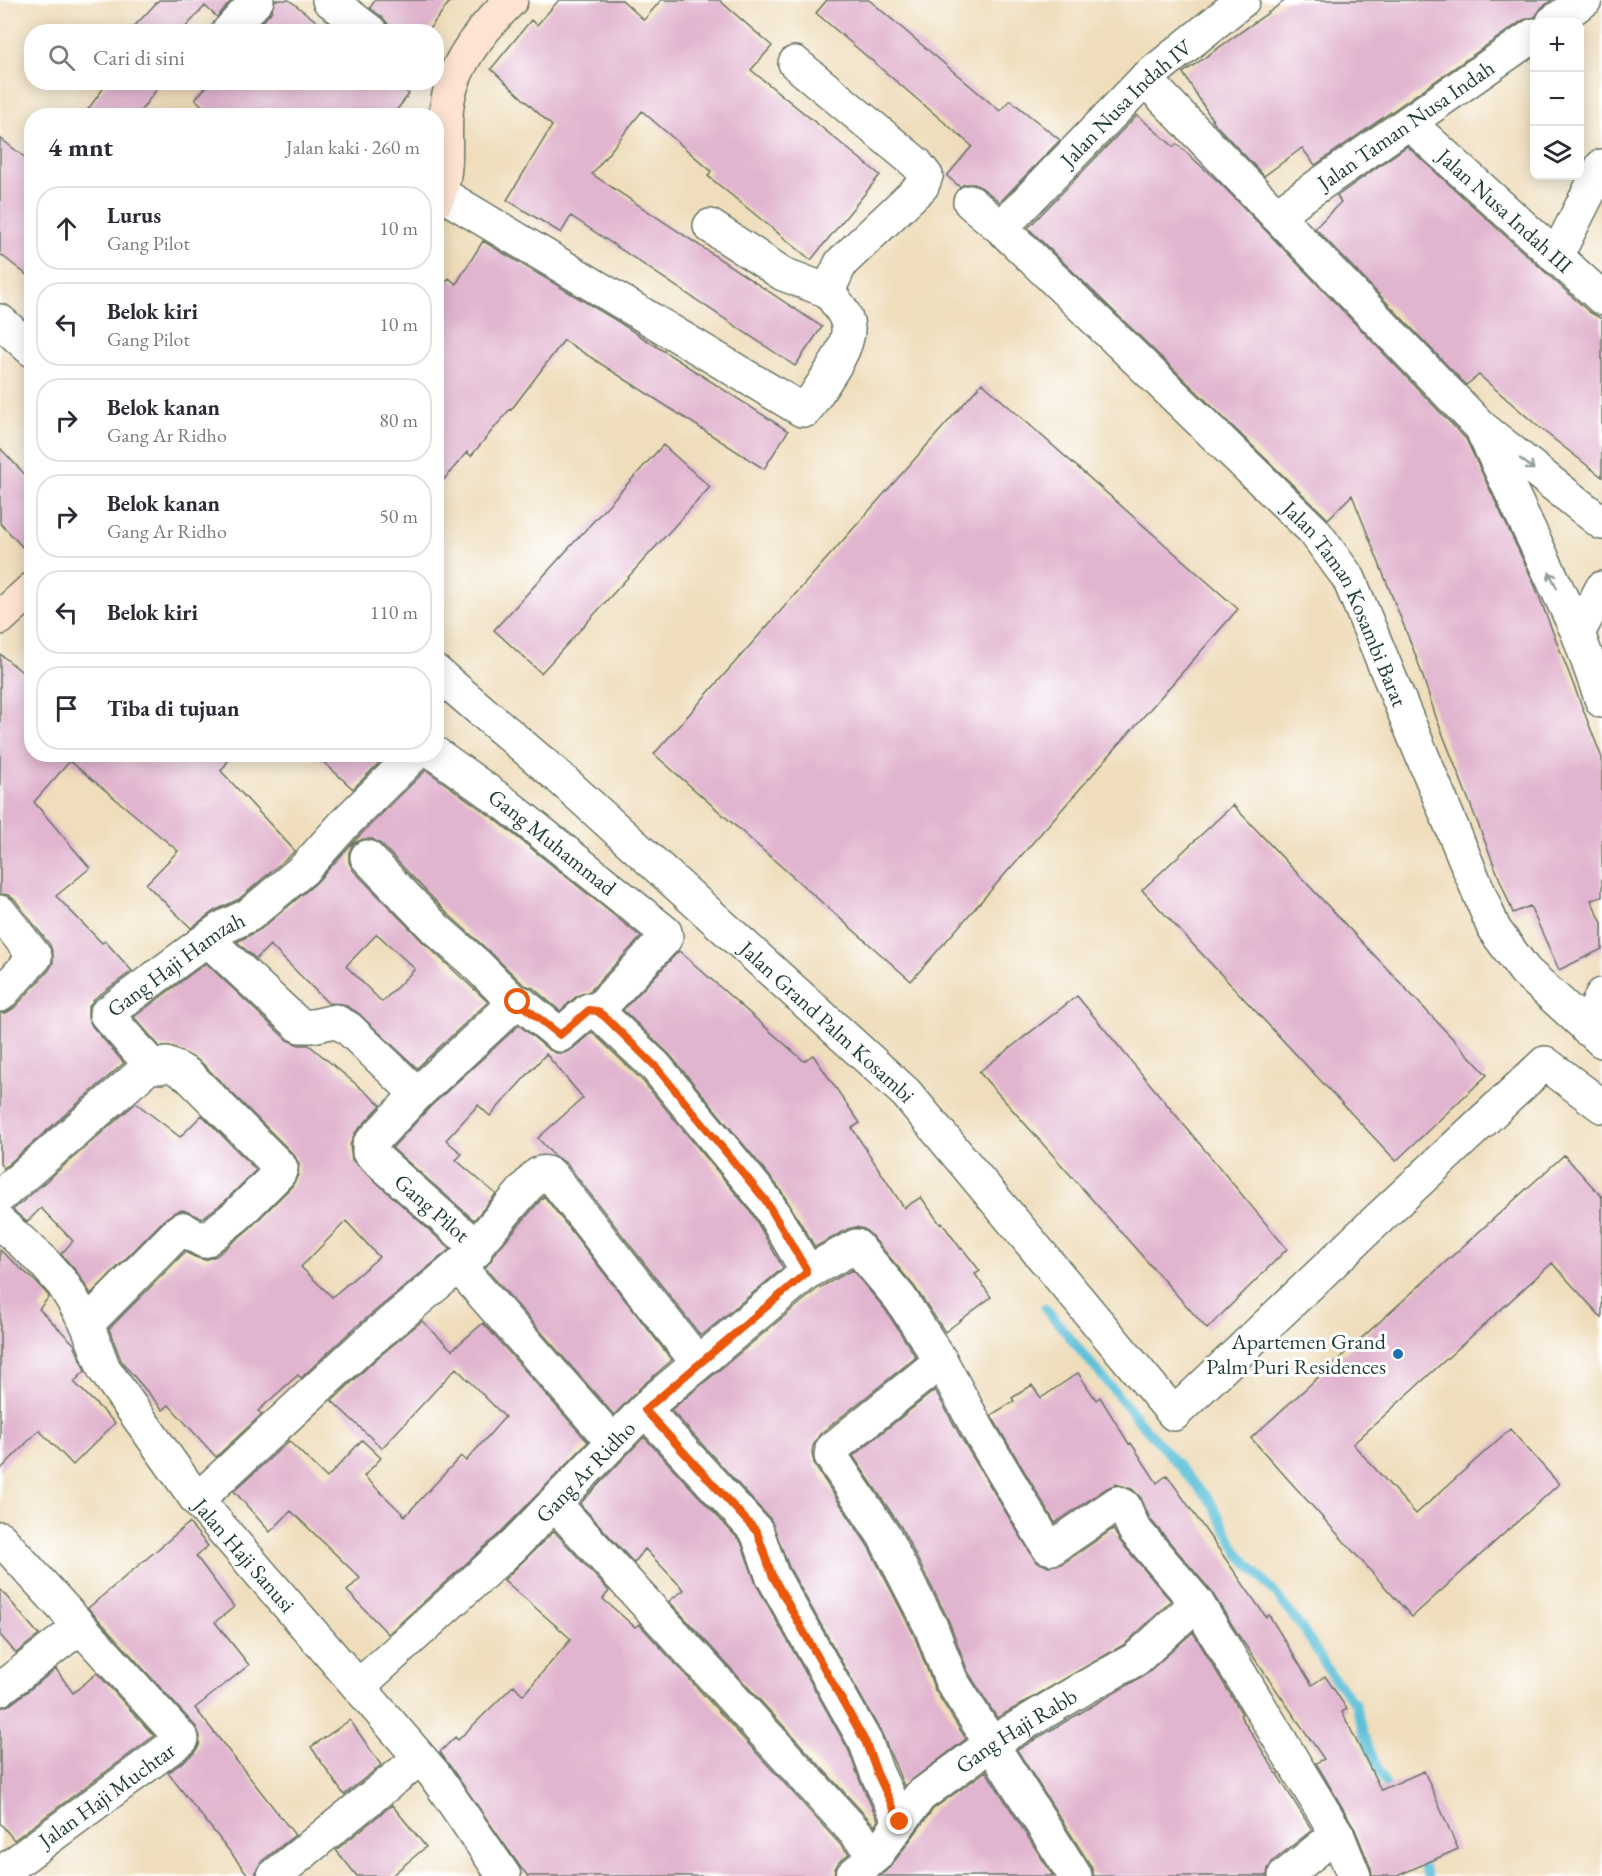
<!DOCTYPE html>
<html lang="id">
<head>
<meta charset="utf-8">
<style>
  body { margin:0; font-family:"EB Garamond",serif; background:#f2f2f3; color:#2b2b33 }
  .controls { position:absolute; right:18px; top:18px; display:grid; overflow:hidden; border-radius:12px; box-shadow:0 3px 15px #0003 }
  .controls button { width:54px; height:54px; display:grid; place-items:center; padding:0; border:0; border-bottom:2px solid #e1e1e2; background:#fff; color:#2b2b33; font:30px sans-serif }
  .stop { position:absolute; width:18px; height:18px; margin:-14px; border:4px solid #ea580c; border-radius:50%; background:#fff }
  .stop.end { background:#ea580c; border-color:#fff; box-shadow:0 2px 6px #0008 }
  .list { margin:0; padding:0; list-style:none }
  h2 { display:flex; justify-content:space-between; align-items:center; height:78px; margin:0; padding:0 24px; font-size:26px }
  h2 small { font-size:20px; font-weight:400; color:#7c7c81 }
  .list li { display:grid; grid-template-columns:39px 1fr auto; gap:18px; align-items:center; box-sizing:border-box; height:84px; margin:0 12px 12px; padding:0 12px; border:2px solid #e1e1e2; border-radius:24px }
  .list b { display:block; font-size:22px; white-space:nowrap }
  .list p { margin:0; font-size:20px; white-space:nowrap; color:#7c7c81 }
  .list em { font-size:20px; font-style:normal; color:#7c7c81 }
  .icon { flex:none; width:33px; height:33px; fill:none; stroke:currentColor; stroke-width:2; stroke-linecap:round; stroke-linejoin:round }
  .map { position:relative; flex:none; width:1602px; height:1876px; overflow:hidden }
  .search { position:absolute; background:#fff; box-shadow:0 3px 15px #0003; left:24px; top:24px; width:420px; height:66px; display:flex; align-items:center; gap:15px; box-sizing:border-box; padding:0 21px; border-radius:24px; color:#7c7c81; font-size:22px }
  .panel { position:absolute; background:#fff; box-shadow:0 3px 15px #0003; left:24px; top:108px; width:420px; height:654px; border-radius:24px }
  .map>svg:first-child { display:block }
</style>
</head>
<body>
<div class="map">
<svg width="1602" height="1876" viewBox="0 0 1602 1876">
  <rect width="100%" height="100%" fill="#fff"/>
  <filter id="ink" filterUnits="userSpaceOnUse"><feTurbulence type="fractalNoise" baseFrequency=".0167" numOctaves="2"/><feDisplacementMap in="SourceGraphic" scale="12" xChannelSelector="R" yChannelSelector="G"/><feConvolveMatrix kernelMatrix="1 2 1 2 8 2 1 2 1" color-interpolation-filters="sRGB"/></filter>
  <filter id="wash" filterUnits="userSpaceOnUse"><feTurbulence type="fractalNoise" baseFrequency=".008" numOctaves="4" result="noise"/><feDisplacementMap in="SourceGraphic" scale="24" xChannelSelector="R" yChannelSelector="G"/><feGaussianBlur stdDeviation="1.35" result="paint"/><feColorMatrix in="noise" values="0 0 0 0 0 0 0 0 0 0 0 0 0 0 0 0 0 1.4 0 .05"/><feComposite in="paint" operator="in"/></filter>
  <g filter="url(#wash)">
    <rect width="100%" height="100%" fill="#efddbb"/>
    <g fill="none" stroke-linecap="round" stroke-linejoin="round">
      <path stroke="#5bc0d9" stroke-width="9" d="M 1045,1308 L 1146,1429 L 1211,1502 L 1239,1554 L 1275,1593 L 1305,1632 L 1332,1676 L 1355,1703 L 1368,1746 L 1392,1798
        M 1418,1855 L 1428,1876"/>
    </g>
    <g id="blocks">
      <path fill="#e1b4cf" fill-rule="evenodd" d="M 159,0 L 232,0 L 217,17 L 205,6 L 181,32 L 129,32 Z
        M 275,0 L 289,0 L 330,32 L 254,32 L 271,12 Z
        M 375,0 L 451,0 L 427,32 L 389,32 L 388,24 L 383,18 L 370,8 Z
        M 559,0 L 622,0 L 644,20 L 661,0 L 719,0 L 772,46 L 751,70 L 880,175 L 811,260 L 708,176 L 711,171 L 642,111 L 592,174 L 822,327 L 795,366 L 571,216 L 561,233 L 507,200 L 552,126 L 491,69 L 531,20 L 537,25 Z
        M 827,0 L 869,0 L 1000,111 L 1010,100 L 1060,140 L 1000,202 L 982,188 L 974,184 L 964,184 L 960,187 L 947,176 L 972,146 L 816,13 Z
        M 1286,0 L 1552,0 L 1542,7 L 1535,17 L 1523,20 L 1315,165 L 1302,148 L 1264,176 L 1215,124 L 1183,73 Z
        M 108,82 L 162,82 L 137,116 L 83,116 Z
        M 211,82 L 395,82 L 409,94 L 392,116 L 213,116 L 195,99 Z
        M 1137,115 L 1174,147 L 1177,144 L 1222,185 L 1466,439 L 1533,581 L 1602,758 L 1602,897 L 1591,900 L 1602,923 L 1602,949 L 1559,970 L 1530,906 L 1513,913 L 1436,717 L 1417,659 L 1352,495 L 1328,519 L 1028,228 Z
        M 0,138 L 32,163 L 32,279 L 0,254 Z
        M 1407,146 L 1589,312 L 1602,319 L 1602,477 L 1541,429 L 1479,375 L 1466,385 L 1315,228 L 1341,202 L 1337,196 Z
        M 483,241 L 617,321 L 788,431 L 764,469 L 564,340 L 511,410 L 510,409 L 471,456 L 467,452 L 436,489 L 436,295 L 449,278 L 456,284 Z
        M 982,383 L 1238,609 L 911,981 L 654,754 Z
        M 663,445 L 710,487 L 541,673 L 494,630 Z
        M 0,448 L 32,482 L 32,557 L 0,523 Z
        M 0,654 L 32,680 L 32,754 L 233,754 L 221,771 L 295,851 L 239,899 L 214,911 L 191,928 L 146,884 L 178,851 L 70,761 L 34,802 L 90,868 L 56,896 L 102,943 L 105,941 L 132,971 L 94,999 L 88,1008 L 88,1017 L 92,1026 L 124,1063 L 4,1168 L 0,1164 L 0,1013 L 6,1013 L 14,1008 L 49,970 L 53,963 L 53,954 L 50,945 L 15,900 L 8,895 L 0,894 Z
        M 315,754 L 388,754 L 353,789 Z
        M 426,770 L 496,820 L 641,937 L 590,991 L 577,996 L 560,1011 L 533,988 L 524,985 L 490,952 L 449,915 L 381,844 L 372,839 L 363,839 L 354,843 L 349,852 L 349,862 L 353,870 L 423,942 L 488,1002 L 417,1068 L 357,1012 L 343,1004 L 328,1003 L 270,945 L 256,959 L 237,942 L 261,929 L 316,883 L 360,835 ZM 377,934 L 415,969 L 382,1002 L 346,966 Z
        M 1233,805 L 1487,1075 L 1396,1161 L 1142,890 Z
        M 679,951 L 804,1061 L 813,1055 L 860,1123 L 852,1128 L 904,1208 L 921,1197 L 940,1224 L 942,1223 L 961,1249 L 962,1248 L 980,1271 L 975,1274 L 991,1297 L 945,1332 L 914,1286 L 870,1234 L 864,1229 L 856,1227 L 848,1229 L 815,1247 L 780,1189 L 670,1055 L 623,1010 Z
        M 206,963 L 287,1040 L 299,1045 L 309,1045 L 381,1105 L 355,1133 L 350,1145 L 352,1160 L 450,1249 L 351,1331 L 301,1378 L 298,1375 L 258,1411 L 262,1414 L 216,1457 L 169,1405 L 163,1410 L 126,1367 L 121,1360 L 109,1329 L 185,1252 L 195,1257 L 205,1260 L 216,1256 L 249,1229 L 292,1186 L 298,1175 L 299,1164 L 294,1155 L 201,1062 L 173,1047 L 160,1047 L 134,1017 ZM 346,1221 L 379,1257 L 332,1297 L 301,1267 Z
        M 1077,996 L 1287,1249 L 1207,1329 L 979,1072 Z
        M 519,1025 L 548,1049 L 556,1053 L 564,1053 L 572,1049 L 592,1032 L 642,1080 L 751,1212 L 783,1268 L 701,1336 L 566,1163 L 554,1156 L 538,1138 L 583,1098 L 546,1054 L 490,1116 L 478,1105 L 446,1140 L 462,1154 L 456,1160 L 496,1194 L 474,1220 L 392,1148 L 430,1107 Z
        M 136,1103 L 180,1137 L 202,1115 L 256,1170 L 224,1202 L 202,1218 L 183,1210 L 175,1212 L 166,1218 L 91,1294 L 77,1272 L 61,1254 L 73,1241 L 41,1208 L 27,1222 L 13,1210 Z
        M 1564,1155 L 1602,1197 L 1602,1318 L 1552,1263 L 1353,1444 L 1416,1514 L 1510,1429 L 1559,1484 L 1412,1617 L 1251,1438 Z
        M 544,1196 L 672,1360 L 641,1387 L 614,1415 L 485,1268 L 492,1259 L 493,1255 Z
        M 0,1250 L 35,1281 L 48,1295 L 49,1297 L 39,1309 L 74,1344 L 85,1371 L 74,1382 L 115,1423 L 73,1465 L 39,1430 L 0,1470 Z
        M 852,1270 L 885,1309 L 916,1357 L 820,1434 L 813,1446 L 812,1454 L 815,1466 L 868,1546 L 914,1635 L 935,1690 L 966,1739 L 904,1786 L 882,1734 L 789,1567 L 771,1520 L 671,1410 L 817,1289 Z
        M 422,1321 L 452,1350 L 483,1323 L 588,1442 L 500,1533 L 388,1634 L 347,1591 L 360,1578 L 291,1511 L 270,1532 L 234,1491 L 289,1441 L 327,1478 L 362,1440 L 381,1458 L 364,1476 L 405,1516 L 461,1456 L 466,1461 L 505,1417 L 456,1368 L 382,1448 L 332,1401 L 376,1359 Z
        M 1078,1373 L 1096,1400 L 1100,1397 L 1129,1444 L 1131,1443 L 1157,1483 L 1167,1475 L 1266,1617 L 1269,1615 L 1312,1685 L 1325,1676 L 1347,1709 L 1342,1712 L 1381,1790 L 1424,1771 L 1458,1849 L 1397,1876 L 1372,1876 L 1371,1869 L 1354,1827 L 1316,1763 L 1324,1759 L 1239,1636 L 1211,1591 L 1150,1519 L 1141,1498 L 1132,1489 L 1116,1484 L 1107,1488 L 1055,1523 L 991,1415 L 1014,1401 L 1012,1398 L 1032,1385 L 1041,1398 Z
        M 935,1390 L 964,1443 L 1036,1562 L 1048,1566 L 1062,1564 L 1113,1529 L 1120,1541 L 1171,1601 L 1125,1644 L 997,1718 L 968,1672 L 948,1619 L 901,1527 L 853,1456 Z
        M 644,1437 L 741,1542 L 756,1584 L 849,1751 L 860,1781 L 878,1820 L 875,1826 L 669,1601 L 684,1590 L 645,1549 L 634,1563 L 580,1504 Z
        M 189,1523 L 208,1546 L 196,1556 L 234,1607 L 215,1622 L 249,1665 L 195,1708 L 295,1835 L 262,1861 L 257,1869 L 255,1876 L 249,1876 L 168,1773 L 193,1754 L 199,1746 L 200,1736 L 196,1727 L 88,1608 Z
        M 554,1531 L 609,1591 L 603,1599 L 635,1627 L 639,1624 L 849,1854 L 839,1862 L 835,1869 L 834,1876 L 528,1876 L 521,1868 L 440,1752 L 455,1737 L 458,1740 L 514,1685 L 523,1695 L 571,1639 L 504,1580 Z
        M 0,1589 L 39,1635 L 16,1653 L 0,1635 Z
        M 1193,1632 L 1242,1714 L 1240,1715 L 1312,1830 L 1273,1861 L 1268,1869 L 1267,1876 L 1094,1876 L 1091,1866 L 1017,1750 L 1145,1675 Z
        M 56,1669 L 73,1693 L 97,1673 L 154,1736 L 14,1840 L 0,1823 L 0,1708 L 11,1704 Z
        M 350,1720 L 381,1765 L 344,1795 L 311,1747 Z
        M 986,1771 L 1053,1876 L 880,1876 L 891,1866 L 933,1809 Z
        M 392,1805 L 426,1847 L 391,1876 L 357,1876 L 336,1850 Z"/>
    </g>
  </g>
  <g filter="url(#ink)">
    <use href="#blocks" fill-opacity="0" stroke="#687563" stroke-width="1.5"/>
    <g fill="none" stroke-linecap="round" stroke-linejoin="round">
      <g stroke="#687563" stroke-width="36">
        <g id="street">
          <path d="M 329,0 L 371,32"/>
          <path d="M 1553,22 L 1585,0"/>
          <path d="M 228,32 L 257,0"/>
          <path d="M 1145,79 L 1481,427 L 1602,523"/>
          <path id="s1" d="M 1409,123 L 1602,298"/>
          <path d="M 440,193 L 802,410 L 806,410 C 818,390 850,350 848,328 C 848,315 835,301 828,291 L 841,263 L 922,186 L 926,176 L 916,163 L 795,63"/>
          <path id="s2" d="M 970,202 L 1001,228 L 1314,531 L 1349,579 L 1494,929 L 1525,971 L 1602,1041"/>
          <path id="s3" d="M 1276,215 L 1534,35"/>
          <path d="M 710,226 L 783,274 L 828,291"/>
          <path id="s4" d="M 1001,228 L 1145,79 L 1243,0"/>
          <path d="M 1556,257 L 1602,166"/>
          <path d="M 0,321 L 32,350"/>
          <path d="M 1484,434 L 1578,633 L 1602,701"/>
          <path d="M 1578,633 L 1602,588"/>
          <path id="s5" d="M 436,672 L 560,778 L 906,1093 L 1174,1414 L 1359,1237 L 1545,1063 L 1602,1106"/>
          <path id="s6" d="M 436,754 L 507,805 L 665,932 L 666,937 L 663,941 L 597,1011"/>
          <path d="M 367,857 L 436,929 L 477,965 L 515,1003"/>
          <path d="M 0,912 L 35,957 L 0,995"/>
          <path d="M 208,940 L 300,1026 L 313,1026 L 335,1021 L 348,1028 L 417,1094"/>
          <path d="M 1587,1029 L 1602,995"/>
          <path id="s7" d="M 0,1196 L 151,1065 L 106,1014 L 222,928 L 249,915 L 304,869 L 346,822 L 415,754"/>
          <path id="s8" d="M 0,1223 L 41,1259 L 63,1284 L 87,1324 L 104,1369 L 197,1500 L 434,1774 L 504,1876"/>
          <path d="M 475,1247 L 536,1176 C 542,1171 545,1172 551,1175 L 698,1363"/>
          <path d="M 459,1267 L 613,1442"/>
          <path d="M 806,1273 L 856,1246 L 900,1298 L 941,1361 L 832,1449 L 831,1456 L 884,1536 L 931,1627 L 951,1680 L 1075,1876"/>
          <path d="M 87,1324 L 179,1231 L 183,1229 L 204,1241 L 236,1216 L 279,1173 L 281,1168 L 188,1075 L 178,1069 L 166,1064 L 160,1067 L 151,1065"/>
          <path d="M 941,1361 L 980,1433 L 1048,1547 L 1052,1548 L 1118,1503 L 1124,1506 L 1134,1529 L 1197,1603 L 1337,1834 L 1354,1876"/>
          <path d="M 645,1410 L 757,1532 L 772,1575 L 866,1743 L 877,1773 L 900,1822"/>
          <path d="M 197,1500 L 364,1345 L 475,1252 L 474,1245 L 369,1152 L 369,1145 L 417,1094 L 515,1003 L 521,1003 L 560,1035 L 589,1010 L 597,1011"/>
          <path d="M 554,1503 L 876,1855"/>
          <path d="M 0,1538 L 182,1739 L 0,1874"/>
          <path id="s9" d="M 359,1686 L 513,1546 L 653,1401 L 806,1273 L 806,1269 L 766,1201 L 656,1067 L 597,1011"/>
          <path d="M 0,1689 L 80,1627"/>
          <path d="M 274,1876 L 420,1758"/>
          <path id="s10" d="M 852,1876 L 876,1855 L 920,1796 L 992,1743 L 1082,1689 L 1136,1659 L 1197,1603"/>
          <path d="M 1285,1876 L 1337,1834"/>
        </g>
      </g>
      <g stroke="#687563" stroke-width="36">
        <path id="secondary" d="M 436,201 C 450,175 444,142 446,114 C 449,68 480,31 511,0
          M 0,618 L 32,589"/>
      </g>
      <use href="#street" stroke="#fff" stroke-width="33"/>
      <use href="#secondary" stroke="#fee3d2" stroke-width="33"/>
    </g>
    <defs><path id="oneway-shaft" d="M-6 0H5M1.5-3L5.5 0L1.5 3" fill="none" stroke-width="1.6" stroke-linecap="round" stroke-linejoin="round" transform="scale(1.5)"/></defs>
    <g stroke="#8f9e9a">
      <use href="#oneway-shaft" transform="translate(1527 464) rotate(38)"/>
      <use href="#oneway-shaft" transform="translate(1553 580) rotate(-115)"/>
    </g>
  </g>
  <g fill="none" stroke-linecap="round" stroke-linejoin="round" filter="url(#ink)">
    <path stroke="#ea580c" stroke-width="8" d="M 518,1002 L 560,1035 L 589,1010 L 597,1011 L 605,1017 L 656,1067 L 766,1201 L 806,1269 L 806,1273 L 645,1410 L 757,1532 L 772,1575 L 866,1743 L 877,1773 L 900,1822"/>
  </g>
  <circle fill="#1f6fb2" stroke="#fff" stroke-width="2" cx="1398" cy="1354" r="6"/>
  <g text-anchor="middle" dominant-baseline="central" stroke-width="6" stroke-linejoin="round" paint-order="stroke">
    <g font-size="22" fill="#1f3d34" stroke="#fff">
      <text stroke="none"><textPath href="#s4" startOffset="177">Jalan Nusa Indah IV</textPath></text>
      <text stroke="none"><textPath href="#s3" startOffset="158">Jalan Taman Nusa Indah</textPath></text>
      <text stroke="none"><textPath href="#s1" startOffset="130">Jalan Nusa Indah III</textPath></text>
      <text stroke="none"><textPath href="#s2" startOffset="555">Jalan Taman Kosambi Barat</textPath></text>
      <text stroke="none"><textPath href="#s6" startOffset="146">Gang Muhammad</textPath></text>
      <text stroke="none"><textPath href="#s7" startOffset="354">Gang Haji Hamzah</textPath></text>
      <text stroke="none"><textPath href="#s5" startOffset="525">Jalan Grand Palm Kosambi</textPath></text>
      <text transform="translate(432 1208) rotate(41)">Gang Pilot</text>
      <text stroke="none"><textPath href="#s9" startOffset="312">Gang Ar Ridho</textPath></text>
      <text stroke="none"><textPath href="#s8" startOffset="416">Jalan Haji Sanusi</textPath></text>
      <text stroke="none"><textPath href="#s10" startOffset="222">Gang Haji Rabb</textPath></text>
      <text transform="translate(107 1795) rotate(-36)">Jalan Haji Muchtar</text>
    </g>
    <g font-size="22" fill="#1f3d34" stroke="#fff" text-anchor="end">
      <text x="1386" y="1341">Apartemen Grand<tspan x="1386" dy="25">Palm Puri Residences</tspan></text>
    </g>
  </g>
</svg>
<div class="controls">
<button>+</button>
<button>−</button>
<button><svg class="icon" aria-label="layers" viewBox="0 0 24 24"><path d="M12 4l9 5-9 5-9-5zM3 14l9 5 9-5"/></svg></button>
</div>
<div class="stop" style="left:518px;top:1002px"></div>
<div class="stop end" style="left:900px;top:1822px"></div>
<div class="search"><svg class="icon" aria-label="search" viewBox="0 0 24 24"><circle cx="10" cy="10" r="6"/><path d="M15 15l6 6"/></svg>Cari di sini</div>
<section class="panel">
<h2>4 mnt<small>Jalan kaki · 260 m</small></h2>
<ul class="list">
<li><svg class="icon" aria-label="ahead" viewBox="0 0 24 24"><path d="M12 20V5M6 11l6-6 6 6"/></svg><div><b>Lurus</b><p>Gang Pilot</p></div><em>10 m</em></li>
<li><svg class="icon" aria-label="left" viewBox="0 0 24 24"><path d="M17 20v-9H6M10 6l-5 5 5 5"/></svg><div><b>Belok kiri</b><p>Gang Pilot</p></div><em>10 m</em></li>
<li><svg class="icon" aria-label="right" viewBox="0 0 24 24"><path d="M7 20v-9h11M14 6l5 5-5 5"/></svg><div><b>Belok kanan</b><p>Gang Ar Ridho</p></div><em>80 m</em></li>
<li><svg class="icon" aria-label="right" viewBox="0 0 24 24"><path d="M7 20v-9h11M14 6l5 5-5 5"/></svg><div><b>Belok kanan</b><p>Gang Ar Ridho</p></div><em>50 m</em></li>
<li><svg class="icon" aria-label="left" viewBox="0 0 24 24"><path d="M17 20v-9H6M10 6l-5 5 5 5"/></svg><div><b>Belok kiri</b></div><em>110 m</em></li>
<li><svg class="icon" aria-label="arrive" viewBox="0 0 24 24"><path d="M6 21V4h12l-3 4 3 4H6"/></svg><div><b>Tiba di tujuan</b></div></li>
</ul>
</section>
</div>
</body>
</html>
